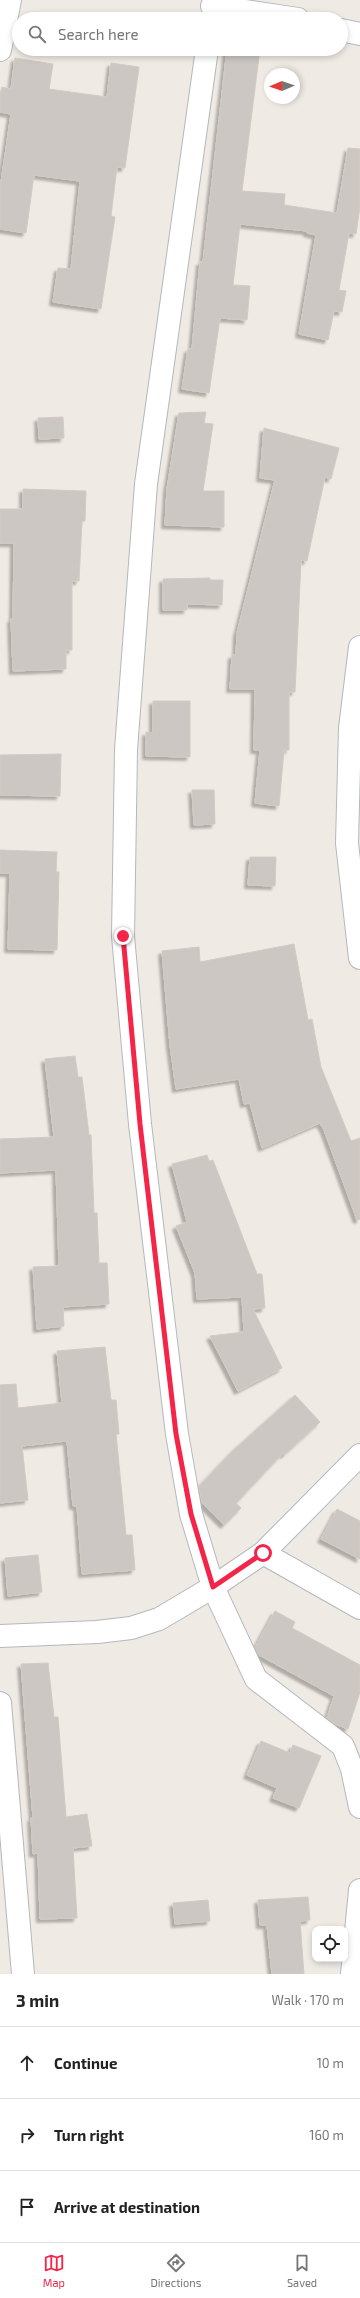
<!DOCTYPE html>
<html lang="en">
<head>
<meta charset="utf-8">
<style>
  body { margin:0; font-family:"Exo 2",sans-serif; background:#f6f6f6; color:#222 }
  .controls { position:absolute; right:12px; bottom:12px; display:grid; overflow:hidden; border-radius:8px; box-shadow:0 2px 6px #0003 }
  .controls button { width:36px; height:36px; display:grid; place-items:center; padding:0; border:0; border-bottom:1px solid #e0e0e0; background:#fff; color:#222; font:20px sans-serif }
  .compass { position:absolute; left:264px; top:68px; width:36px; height:36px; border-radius:50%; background:#fff; box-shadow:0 2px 6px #0003; rotate:268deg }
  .stop { position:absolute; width:12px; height:12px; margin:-9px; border:3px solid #f42548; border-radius:50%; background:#fff }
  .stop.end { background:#f42548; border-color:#fff; box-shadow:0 1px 4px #0008 }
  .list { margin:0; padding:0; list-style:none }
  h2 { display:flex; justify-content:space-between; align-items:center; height:52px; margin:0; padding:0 16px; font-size:17px }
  h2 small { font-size:13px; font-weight:400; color:#767676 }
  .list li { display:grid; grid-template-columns:26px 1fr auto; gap:12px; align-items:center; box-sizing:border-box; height:72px; padding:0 16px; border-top:1px solid #e0e0e0 }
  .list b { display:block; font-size:15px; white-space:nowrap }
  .list em { font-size:13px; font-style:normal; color:#767676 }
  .icon { flex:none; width:22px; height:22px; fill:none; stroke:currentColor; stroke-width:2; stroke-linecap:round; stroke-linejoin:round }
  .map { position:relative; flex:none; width:360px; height:1974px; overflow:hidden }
  .search { position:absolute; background:#fff; box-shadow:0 2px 6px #0003; left:12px; right:12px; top:12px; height:44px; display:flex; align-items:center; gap:10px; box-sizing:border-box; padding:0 14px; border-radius:22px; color:#767676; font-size:15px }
  .sheet { height:268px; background:#fff }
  nav { display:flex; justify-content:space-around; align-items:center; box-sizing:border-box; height:56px; border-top:1px solid #e0e0e0; background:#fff; font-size:11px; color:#767676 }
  nav a { display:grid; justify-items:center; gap:2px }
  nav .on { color:#f42548 }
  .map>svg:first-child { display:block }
</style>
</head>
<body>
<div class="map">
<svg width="360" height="1974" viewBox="0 0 360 1974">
  <defs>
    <filter id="shadow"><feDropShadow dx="-3.5" dy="3.5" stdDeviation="1" flood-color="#0004"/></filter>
  </defs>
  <rect width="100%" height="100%" fill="#efeae4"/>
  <path fill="#ccc7c3" stroke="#d4cac1" filter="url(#shadow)" d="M 227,49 L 260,49 L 242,191 L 285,194 L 284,205 L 337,213 L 348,148 L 360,149 L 360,207 L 356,234 L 349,233 L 339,290 L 346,291 L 342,312 L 334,311 L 328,340 L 299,334 L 316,235 L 307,233 L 307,231 L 240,224 L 233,285 L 250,286 L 247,320 L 220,318 L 209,393 L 182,389 L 188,349 L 192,349 L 200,262 L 203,262 Z
    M 15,58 L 53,64 L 49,89 L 107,97 L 111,63 L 139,67 L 125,168 L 117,167 L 111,216 L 115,217 L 101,309 L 53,302 L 58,268 L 71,269 L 80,181 L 34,175 L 26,233 L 0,229 L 0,189 L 11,114 L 0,112 L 0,100 L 2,87 L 11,89 Z
    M 206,412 L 204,423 L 213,424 L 203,491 L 224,491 L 224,527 L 165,525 L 167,489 L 179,413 Z
    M 63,417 L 64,438 L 39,439 L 38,418 Z
    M 264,428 L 339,448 L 331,479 L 325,477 L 307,561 L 301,560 L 295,692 L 289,692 L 289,750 L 284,750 L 279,806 L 255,803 L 260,750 L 254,750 L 255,689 L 230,689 L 232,655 L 236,655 L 237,633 L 275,480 L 260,478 Z
    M 23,489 L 86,491 L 85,521 L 82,521 L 79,581 L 72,581 L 72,650 L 66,650 L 66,669 L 13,671 L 11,619 L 13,619 L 14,543 L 0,543 L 0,509 L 23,509 Z
    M 210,578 L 210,580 L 223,580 L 222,605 L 187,604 L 187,610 L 163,610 L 163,579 Z
    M 153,701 L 190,701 L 190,757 L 146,756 L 146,732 L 153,733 Z
    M 61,754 L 60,796 L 0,795 L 0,755 Z
    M 192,790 L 214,790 L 215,824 L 194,825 Z
    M 0,850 L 57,852 L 56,872 L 59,872 L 57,950 L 8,949 L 10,873 L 0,873 Z
    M 250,857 L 276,857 L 275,886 L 248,885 Z
    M 294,944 L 308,1020 L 312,1019 L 321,1067 L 351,1141 L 360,1138 L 360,1219 L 357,1220 L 324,1130 L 320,1123 L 262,1148 L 250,1103 L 244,1104 L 239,1079 L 176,1089 L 170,1045 L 162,951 L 199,947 L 200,962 Z
    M 75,1056 L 78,1077 L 82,1077 L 89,1135 L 91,1135 L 94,1213 L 97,1213 L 99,1263 L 107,1263 L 109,1304 L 63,1307 L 64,1326 L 37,1329 L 33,1267 L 59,1266 L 56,1170 L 0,1173 L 0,1139 L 54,1137 L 45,1059 Z
    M 207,1155 L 209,1161 L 213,1160 L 257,1274 L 262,1274 L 265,1308 L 253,1309 L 282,1368 L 238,1391 L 210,1336 L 244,1332 L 242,1297 L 197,1299 L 195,1273 L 176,1226 L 187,1222 L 172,1164 Z
    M 105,1347 L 111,1400 L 116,1400 L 119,1434 L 116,1434 L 126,1535 L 132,1535 L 135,1570 L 82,1574 L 77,1506 L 73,1506 L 67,1441 L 22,1446 L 28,1500 L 0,1503 L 0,1385 L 16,1384 L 18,1408 L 62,1403 L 57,1351 Z
    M 295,1395 L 320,1422 L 284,1455 L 283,1453 L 236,1503 L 241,1508 L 224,1525 L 202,1503 L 199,1486 L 236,1448 Z
    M 337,1509 L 360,1521 L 360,1559 L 321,1539 Z
    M 38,1555 L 42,1592 L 8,1596 L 5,1558 Z
    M 275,1611 L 295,1622 L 292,1628 L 360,1665 L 360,1692 L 348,1729 L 335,1724 L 327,1718 L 334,1696 L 259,1655 L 255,1648 Z
    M 48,1663 L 54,1717 L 58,1717 L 66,1817 L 87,1814 L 92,1846 L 73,1848 L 77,1918 L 40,1919 L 38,1853 L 33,1854 L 31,1818 L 33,1818 L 21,1664 Z
    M 261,1741 L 290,1753 L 293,1745 L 321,1756 L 299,1808 L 273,1798 L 277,1788 L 247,1775 Z
    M 308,1897 L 310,1920 L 300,1921 L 304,1974 L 272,1974 L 267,1925 L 260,1925 L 258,1900 Z
    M 208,1900 L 210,1921 L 175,1924 L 173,1903 Z"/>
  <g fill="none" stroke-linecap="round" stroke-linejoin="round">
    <g stroke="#b4b8bc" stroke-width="24">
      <path id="street" d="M 212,6 L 298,19
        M 341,30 L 360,34
        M 207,49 L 146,484 L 126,750 L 123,936 L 140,1124 L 177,1434 L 191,1514 L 213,1587 L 256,1679 L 343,1746 L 352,1769 L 360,1807
        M 0,50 L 10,0
        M 360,647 L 350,728 L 347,843 L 360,958
        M 263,1553 L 360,1608
        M 0,1636 L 97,1632 L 131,1628 L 159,1619 L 213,1587 L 263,1553 L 360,1455
        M 0,1703 L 23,1974
        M 352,1974 L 360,1890"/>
    </g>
    <use href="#street" stroke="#fff" stroke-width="22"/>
  </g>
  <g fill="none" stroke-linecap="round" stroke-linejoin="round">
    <path stroke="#f42548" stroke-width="5" d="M 123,936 L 140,1124 L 176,1434 L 191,1514 L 213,1587 L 263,1553"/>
  </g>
</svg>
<div class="controls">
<button><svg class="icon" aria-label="locate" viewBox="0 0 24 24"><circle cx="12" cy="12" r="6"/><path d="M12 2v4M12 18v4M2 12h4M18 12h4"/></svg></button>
</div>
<svg class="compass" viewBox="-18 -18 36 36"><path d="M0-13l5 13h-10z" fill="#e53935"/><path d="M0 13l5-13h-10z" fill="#767676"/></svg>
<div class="stop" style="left:263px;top:1553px"></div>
<div class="stop end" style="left:123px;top:936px"></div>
<div class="search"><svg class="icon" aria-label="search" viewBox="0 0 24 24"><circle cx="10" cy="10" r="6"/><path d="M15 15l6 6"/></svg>Search here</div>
</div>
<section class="sheet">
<h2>3 min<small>Walk · 170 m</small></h2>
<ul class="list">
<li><svg class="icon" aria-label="ahead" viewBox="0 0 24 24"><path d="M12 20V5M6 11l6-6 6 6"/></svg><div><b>Continue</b></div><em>10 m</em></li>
<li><svg class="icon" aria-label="right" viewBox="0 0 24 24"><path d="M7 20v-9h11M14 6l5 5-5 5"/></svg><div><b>Turn right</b></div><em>160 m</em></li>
<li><svg class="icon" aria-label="arrive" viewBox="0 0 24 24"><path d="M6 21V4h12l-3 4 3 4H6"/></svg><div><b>Arrive at destination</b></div></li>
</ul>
</section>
<nav>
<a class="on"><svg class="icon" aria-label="map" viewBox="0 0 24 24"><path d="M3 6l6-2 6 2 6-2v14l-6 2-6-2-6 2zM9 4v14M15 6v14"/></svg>Map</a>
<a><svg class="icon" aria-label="directions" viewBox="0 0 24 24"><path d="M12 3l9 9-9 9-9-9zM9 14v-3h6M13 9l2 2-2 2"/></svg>Directions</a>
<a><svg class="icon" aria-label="saved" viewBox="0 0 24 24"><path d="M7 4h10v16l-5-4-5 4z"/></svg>Saved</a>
</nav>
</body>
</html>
